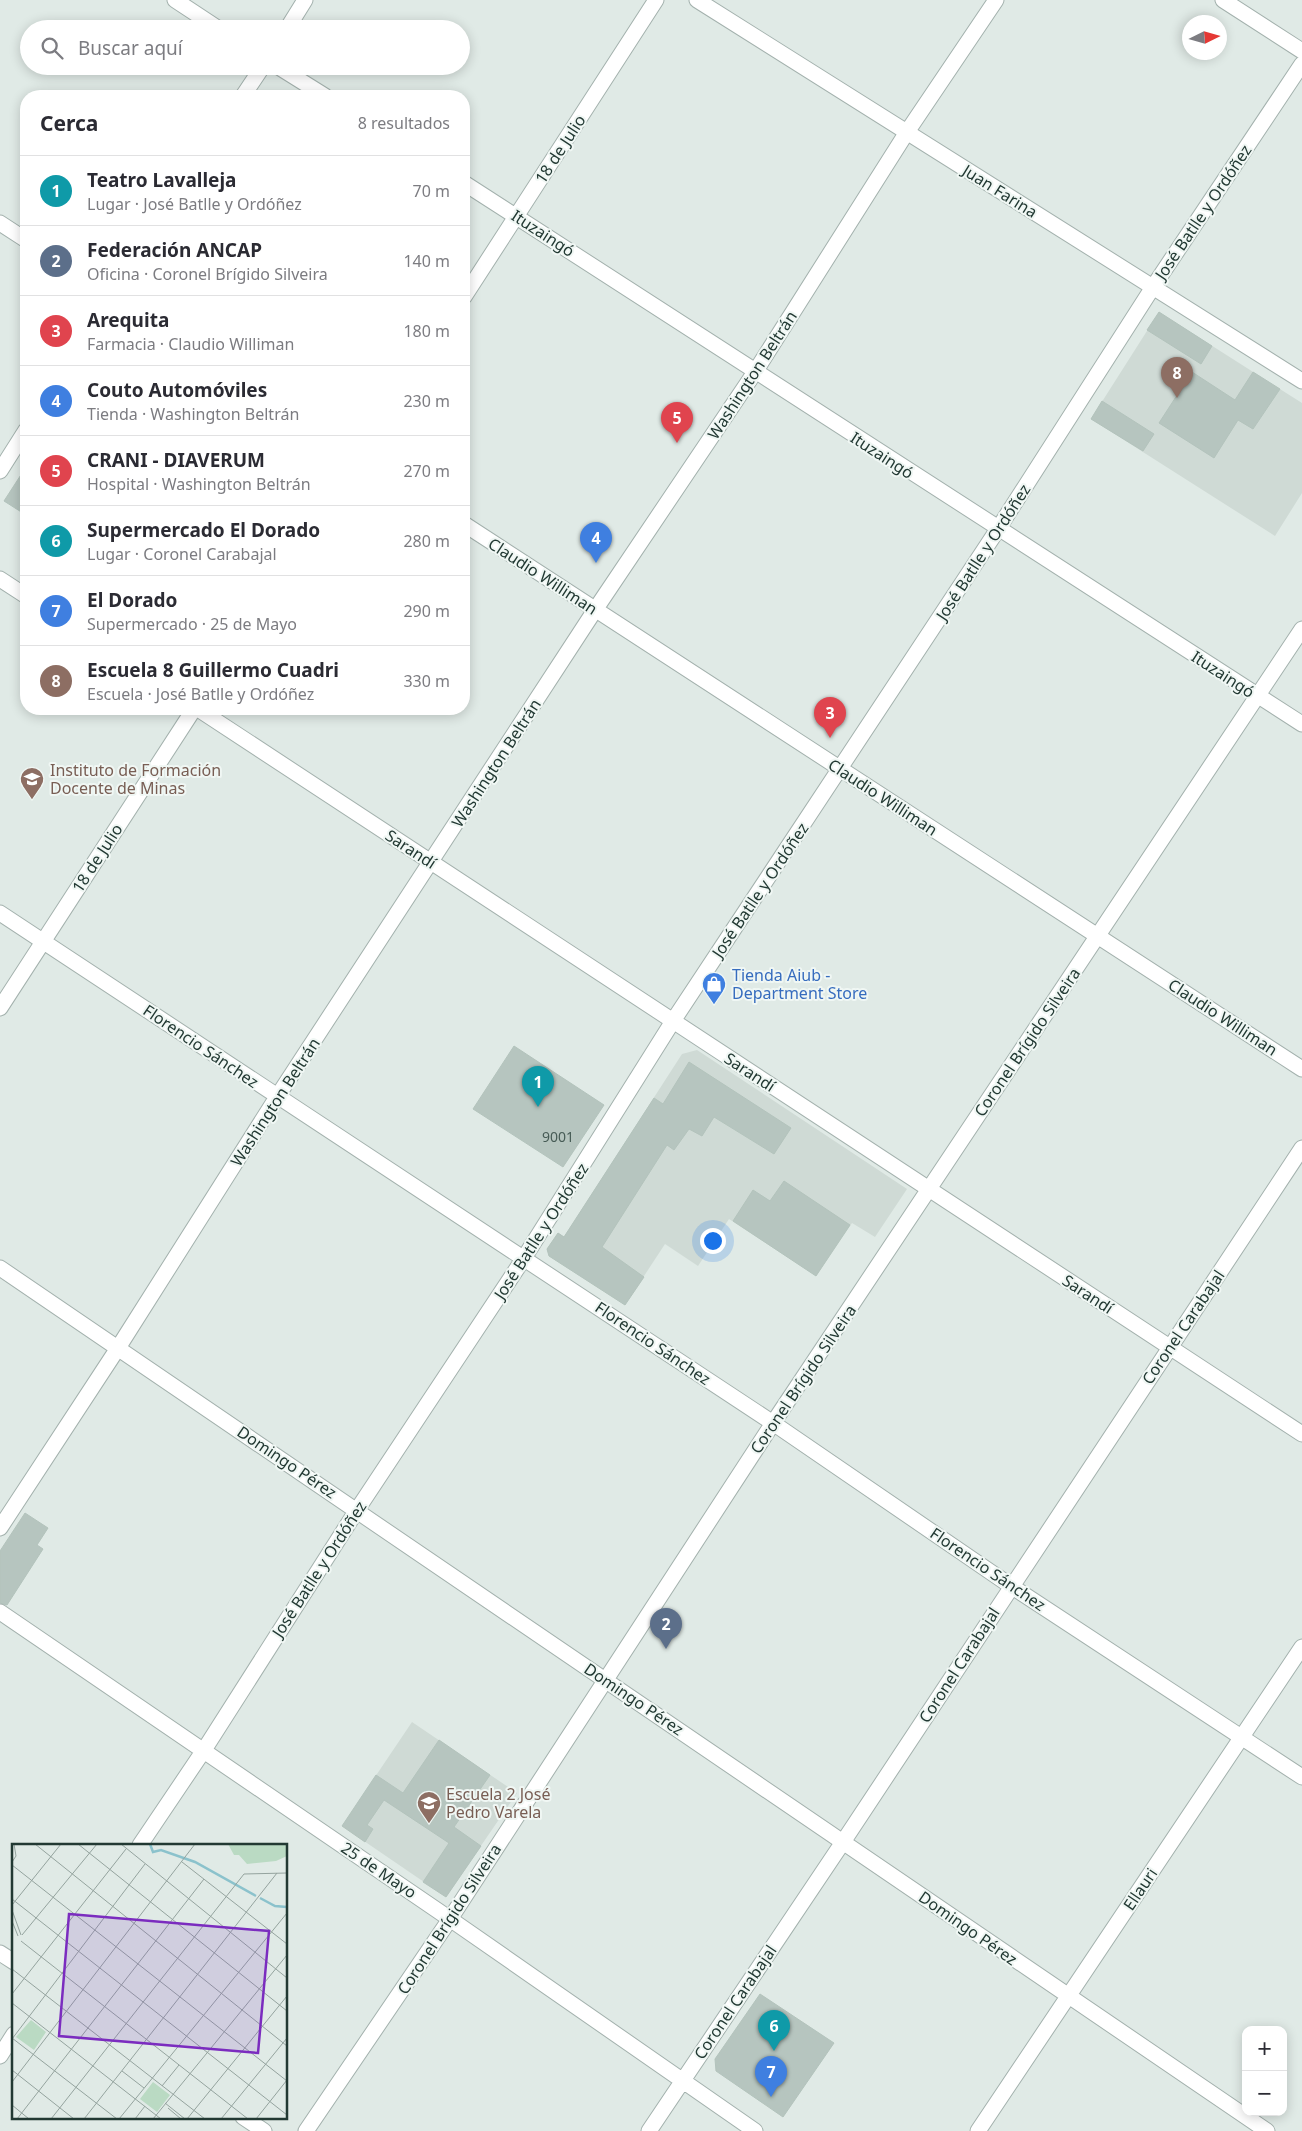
<!DOCTYPE html>
<html lang="es">
<head>
<meta charset="utf-8">
<style>
  body { margin:0; font-family:"Noto Sans",sans-serif; background:#f2f2f3; color:#2b2b33 }
  .controls { position:absolute; right:15px; bottom:15px; display:grid; overflow:hidden; border-radius:10px; box-shadow:0 2px 12px #0003 }
  .controls button { width:45px; height:45px; display:grid; place-items:center; padding:0; border:0; border-bottom:1px solid #e1e1e2; background:#fff; color:#2b2b33; font:25px sans-serif }
  .compass { position:absolute; left:1182px; top:15px; width:45px; height:45px; border-radius:50%; background:#fff; box-shadow:0 2px 12px #0003; rotate:85deg }
  .you { position:absolute; left:712px; top:1240px; width:18px; height:18px; margin:-12px; border:4px solid #fff; border-radius:50%; background:#1a73e8; box-shadow:0 0 0 8px #1a73e833 }
  .badge { display:grid; place-items:center; width:32px; height:32px; border-radius:50%; background:#805147; color:#fff; font-size:16px; font-weight:700 }
  .pin { position:absolute; translate:-50% -41px; filter:drop-shadow(0 1px 2px #0008) }
  .pin::after { content:''; position:absolute; top:26px; width:18px; height:15px; background:inherit; clip-path:polygon(0 0,100% 0,50% 100%) }
  .list { margin:0; padding:0; list-style:none }
  h2 { display:flex; justify-content:space-between; align-items:center; height:65px; margin:0; padding:0 20px; font-size:21px }
  h2 small { font-size:16px; font-weight:400; color:#7c7c81 }
  .list li { display:grid; grid-template-columns:32px 1fr auto; gap:15px; align-items:center; box-sizing:border-box; height:70px; padding:0 20px; border-top:1px solid #e1e1e2 }
  .list b { display:block; font-size:19px; white-space:nowrap }
  .list p { margin:0; font-size:16px; white-space:nowrap; color:#7c7c81 }
  .list em { font-size:16px; font-style:normal; color:#7c7c81 }
  .icon { flex:none; width:28px; height:28px; fill:none; stroke:currentColor; stroke-width:2; stroke-linecap:round; stroke-linejoin:round }
  .map { position:relative; flex:none; width:1302px; height:2131px; overflow:hidden }
  .search { position:absolute; background:#fff; box-shadow:0 2px 12px #0003; left:20px; top:20px; width:450px; height:55px; display:flex; align-items:center; gap:12px; box-sizing:border-box; padding:0 18px; border-radius:28px; color:#7c7c81; font-size:19px }
  .panel { position:absolute; background:#fff; box-shadow:0 2px 12px #0003; left:20px; top:90px; width:450px; height:625px; border-radius:20px }
  .map>svg:first-child { display:block }
</style>
</head>
<body>
<div class="map">
<svg width="1302" height="2131" viewBox="0 0 1302 2131">
  <rect width="100%" height="100%" fill="#e0eae6"/>
  <path fill="#cfdad5" d="M 1159,312 L 1302,403 L 1302,493 L 1275,536 L 1091,419 Z
    M 697,1050 L 907,1189 L 875,1237 L 852,1223 L 816,1276 L 729,1219 L 698,1266 L 665,1244 L 625,1305 L 549,1256 L 547,1249 L 558,1233 L 564,1237 L 682,1054 Z
    M 412,1722 L 517,1793 L 446,1897 L 342,1826 Z"/>
  <path fill="#b6c5bf" stroke="#b3c3bc" d="M 1159,312 L 1212,346 L 1201,364 L 1147,330 Z
    M 1192,372 L 1235,400 L 1253,372 L 1280,389 L 1253,429 L 1238,420 L 1214,458 L 1159,423 Z
    M 1102,401 L 1154,434 L 1143,451 L 1091,419 Z
    M 26,467 L 26,515 L 4,501 Z
    M 514,1046 L 604,1105 L 563,1167 L 473,1109 Z
    M 689,1062 L 791,1128 L 774,1154 L 714,1117 L 702,1136 L 689,1129 L 674,1150 L 667,1145 L 602,1247 L 644,1277 L 625,1305 L 549,1256 L 547,1249 L 558,1233 L 564,1237 L 654,1098 L 663,1104 Z
    M 784,1181 L 850,1225 L 816,1276 L 733,1221 L 753,1190 L 770,1201 Z
    M 25,1513 L 48,1528 L 37,1545 L 43,1549 L 7,1605 L 0,1603 L 0,1551 Z
    M 439,1740 L 490,1775 L 454,1827 L 481,1846 L 446,1897 L 423,1882 L 449,1843 L 384,1800 L 367,1825 L 373,1829 L 365,1842 L 342,1826 L 376,1775 L 403,1793 Z
    M 760,1994 L 834,2043 L 783,2117 L 716,2071 L 715,2059 Z"/>
  <g fill="none" stroke-linecap="round" stroke-linejoin="round">
    <g stroke="#a3b1ad" stroke-width="17">
      <path id="street" d="M 175,0 L 219,29
        M 697,0 L 1302,381
        M 1223,0 L 1302,51
        M 287,29 L 305,0
        M 277,66 L 325,96
        M 243,96 L 263,66
        M 464,183 L 1302,724
        M 0,223 L 26,240
        M 464,297 L 656,0
        M 0,471 L 26,430
        M 464,524 L 1302,1069
        M 0,579 L 26,596
        M 198,709 L 1302,1434
        M 0,913 L 773,1423 L 1011,1586 L 1302,1777
        M 0,1008 L 194,709
        M 0,1268 L 1267,2131
        M 0,1528 L 118,1348 L 277,1097 L 595,610 L 755,372 L 907,132 L 996,0
        M 0,1612 L 450,1919 L 755,2131
        M 140,1845 L 204,1750 L 357,1510 L 524,1258 L 673,1021 L 998,529 L 1153,287 L 1302,64
        M 0,1953 L 14,1962
        M 0,2056 L 14,2034
        M 243,2117 L 264,2131
        M 306,2131 L 450,1919 L 773,1423 L 1302,629
        M 649,2131 L 843,1842 L 1302,1148
        M 978,2131 L 1302,1647"/>
    </g>
    <use href="#street" stroke="#fff" stroke-width="15"/>
  </g>
  <defs>
    <g id="university-pin" transform="scale(1.25)"><path d="M0 17L-7.5 6A9.5 9.5 0 1 1 7.5 6Z" fill="#8d6e63" stroke="#f0f7f4"/><path d="M0-5L7-2L0 1L-7-2ZM-4 1L0 2.5L4 1V4Q0 6-4 4Z" fill="#fff"/></g>
    <g id="shop-pin" transform="scale(1.25)"><path d="M0 17L-7.5 6A9.5 9.5 0 1 1 7.5 6Z" fill="#3f7fe0" stroke="#f0f7f4"/><path d="M-5-2.5h2.3a2.7 3.5 0 0 1 5.4 0H5L5.5 6h-11ZM-1.5-2.5h3a1.5 2.3 0 0 0-3 0Z" fill="#fff"/></g>
    <g id="school-pin" transform="scale(1.25)"><path d="M0 17L-7.5 6A9.5 9.5 0 1 1 7.5 6Z" fill="#8d6e63" stroke="#f0f7f4"/><path d="M0-5L7-2L0 1L-7-2ZM-4 1L0 2.5L4 1V4Q0 6-4 4Z" fill="#fff"/></g>
  </defs>
  <g fill-rule="evenodd">
    <use href="#university-pin" x="32" y="779"/>
    <use href="#shop-pin" x="714" y="984"/>
    <use href="#school-pin" x="429" y="1803"/>
  </g>
  <g text-anchor="middle" dominant-baseline="central" stroke-width="4" stroke-linejoin="round" paint-order="stroke">
    <g font-size="14" fill="#475c56">
      <text x="558" y="1136">9001</text>
    </g>
    <g font-size="16" fill="#223933" stroke="#f0f7f4">
      <text transform="translate(560 149) rotate(-57)">18 de Julio</text>
      <text transform="translate(1000 191) rotate(32)">Juan Farina</text>
      <text transform="translate(1203 212) rotate(-56)">José Batlle y Ordóñez</text>
      <text transform="translate(543 233) rotate(33)">Ituzaingó</text>
      <text transform="translate(752 375) rotate(-57)">Washington Beltrán</text>
      <text transform="translate(882 455) rotate(33)">Ituzaingó</text>
      <text transform="translate(983 552) rotate(-57)">José Batlle y Ordóñez</text>
      <text transform="translate(543 576) rotate(33)">Claudio Williman</text>
      <text transform="translate(1223 674) rotate(33)">Ituzaingó</text>
      <text transform="translate(496 763) rotate(-57)">Washington Beltrán</text>
      <text transform="translate(883 797) rotate(33)">Claudio Williman</text>
      <text transform="translate(411 849) rotate(33)">Sarandí</text>
      <text transform="translate(97 858) rotate(-57)">18 de Julio</text>
      <text transform="translate(760 890) rotate(-56)">José Batlle y Ordóñez</text>
      <text transform="translate(1223 1017) rotate(33)">Claudio Williman</text>
      <text transform="translate(1027 1042) rotate(-56)">Coronel Brígido Silveira</text>
      <text transform="translate(201 1046) rotate(34)">Florencio Sánchez</text>
      <text transform="translate(750 1072) rotate(33)">Sarandí</text>
      <text transform="translate(275 1102) rotate(-57)">Washington Beltrán</text>
      <text transform="translate(541 1231) rotate(-57)">José Batlle y Ordóñez</text>
      <text transform="translate(1088 1294) rotate(33)">Sarandí</text>
      <text transform="translate(1183 1327) rotate(-56)">Coronel Carabajal</text>
      <text transform="translate(653 1343) rotate(34)">Florencio Sánchez</text>
      <text transform="translate(803 1379) rotate(-56)">Coronel Brígido Silveira</text>
      <text transform="translate(287 1462) rotate(34)">Domingo Pérez</text>
      <text transform="translate(319 1569) rotate(-57)">José Batlle y Ordóñez</text>
      <text transform="translate(988 1569) rotate(34)">Florencio Sánchez</text>
      <text transform="translate(959 1665) rotate(-57)">Coronel Carabajal</text>
      <text transform="translate(634 1699) rotate(34)">Domingo Pérez</text>
      <text transform="translate(379 1870) rotate(34)">25 de Mayo</text>
      <text transform="translate(1140 1889) rotate(-56)">Ellauri</text>
      <text transform="translate(449 1919) rotate(-57)">Coronel Brígido Silveira</text>
      <text transform="translate(968 1928) rotate(35)">Domingo Pérez</text>
      <text transform="translate(735 2002) rotate(-56)">Coronel Carabajal</text>
    </g>
    <g font-size="16" fill="#785e54" stroke="#f0f7f4" text-anchor="start">
      <text x="50" y="770">Instituto de Formación<tspan x="50" dy="18">Docente de Minas</tspan></text>
      <text x="446" y="1794">Escuela 2 José<tspan x="446" dy="18">Pedro Varela</tspan></text>
    </g>
    <g font-size="16" fill="#366cbe" stroke="#f0f7f4" text-anchor="start">
      <text x="732" y="975">Tienda Aiub -<tspan x="732" dy="18">Department Store</tspan></text>
    </g>
  </g>
  <g transform="translate(12 1844)">
    <rect width="275" height="275" fill="#e0eae6"/>
    <path d="M 216,0 L 275,0 L 275,12 L 264,17 L 235,20 L 227,11 L 222,11 ZM 19,176 L 34,188 L 22,206 L 4,193 ZM 141,238 L 158,251 L 145,268 L 128,255 Z" fill="#badac3"/>
    <path fill="none" stroke="#8bc2cc" stroke-width="2.5" d="M 138,0 L 141,8 L 149,6 L 183,18 L 244,52M 248,54 L 263,62 L 275,63"/>
    <path fill="none" stroke="#94a39e" stroke-width="1" d="M 23,0 L 275,202M 66,0 L 275,167M 109,0 L 275,134M 0,18 L 4,12 L 2,0M 170,18 L 275,100M 0,21 L 275,237M 0,55 L 275,271M 0,61 L 49,0M 0,66 L 9,91M 0,77 L 6,92M 10,91 L 85,0M 9,97 L 236,275M 0,125 L 193,275M 0,150 L 114,5M 0,159 L 149,275M 0,194 L 105,275M 0,195 L 133,20M 0,226 L 62,275M 110,227 L 132,244M 0,238 L 183,0M 150,242 L 167,221M 153,259 L 173,275M 0,261 L 17,275M 156,264 L 169,275M 5,275 L 192,35M 39,275 L 232,30 L 275,29M 72,275 L 265,29M 107,275 L 275,69M 123,275 L 133,262M 141,275 L 275,111M 175,275 L 275,152M 209,275 L 275,194M 244,275 L 275,236"/>
    <path fill="#7b2cbf" fill-opacity="0.15" stroke="#7b2cbf" stroke-width="2.5" d="M 57,70 L 257,87 L 246,209 L 47,192 Z"/>
    <rect width="275" height="275" fill="none" stroke="#223933" stroke-width="2.5"/>
  </g>
</svg>
<div class="controls">
<button>+</button>
<button>−</button>
</div>
<svg class="compass" viewBox="-18 -18 36 36"><path d="M0-13l5 13h-10z" fill="#e53935"/><path d="M0 13l5-13h-10z" fill="#7c7c81"/></svg>
<div class="you"></div>
<div class="pin badge" style="left:538px;top:1107px;background:#0f9aa8">1</div>
<div class="pin badge" style="left:666px;top:1649px;background:#5c6f8a">2</div>
<div class="pin badge" style="left:830px;top:738px;background:#e0444e">3</div>
<div class="pin badge" style="left:596px;top:563px;background:#3f7fe0">4</div>
<div class="pin badge" style="left:677px;top:443px;background:#e0444e">5</div>
<div class="pin badge" style="left:774px;top:2051px;background:#0f9aa8">6</div>
<div class="pin badge" style="left:771px;top:2097px;background:#3f7fe0">7</div>
<div class="pin badge" style="left:1177px;top:398px;background:#8d6e63">8</div>
<div class="search"><svg class="icon" aria-label="search" viewBox="0 0 24 24"><circle cx="10" cy="10" r="6"/><path d="M15 15l6 6"/></svg>Buscar aquí</div>
<section class="panel">
<h2>Cerca<small>8 resultados</small></h2>
<ul class="list">
<li><span class="badge" style="background:#0f9aa8">1</span><div><b>Teatro Lavalleja</b><p>Lugar · José Batlle y Ordóñez</p></div><em>70 m</em></li>
<li><span class="badge" style="background:#5c6f8a">2</span><div><b>Federación ANCAP</b><p>Oficina · Coronel Brígido Silveira</p></div><em>140 m</em></li>
<li><span class="badge" style="background:#e0444e">3</span><div><b>Arequita</b><p>Farmacia · Claudio Williman</p></div><em>180 m</em></li>
<li><span class="badge" style="background:#3f7fe0">4</span><div><b>Couto Automóviles</b><p>Tienda · Washington Beltrán</p></div><em>230 m</em></li>
<li><span class="badge" style="background:#e0444e">5</span><div><b>CRANI - DIAVERUM</b><p>Hospital · Washington Beltrán</p></div><em>270 m</em></li>
<li><span class="badge" style="background:#0f9aa8">6</span><div><b>Supermercado El Dorado</b><p>Lugar · Coronel Carabajal</p></div><em>280 m</em></li>
<li><span class="badge" style="background:#3f7fe0">7</span><div><b>El Dorado</b><p>Supermercado · 25 de Mayo</p></div><em>290 m</em></li>
<li><span class="badge" style="background:#8d6e63">8</span><div><b>Escuela 8 Guillermo Cuadri</b><p>Escuela · José Batlle y Ordóñez</p></div><em>330 m</em></li>
</ul>
</section>
</div>
</body>
</html>
